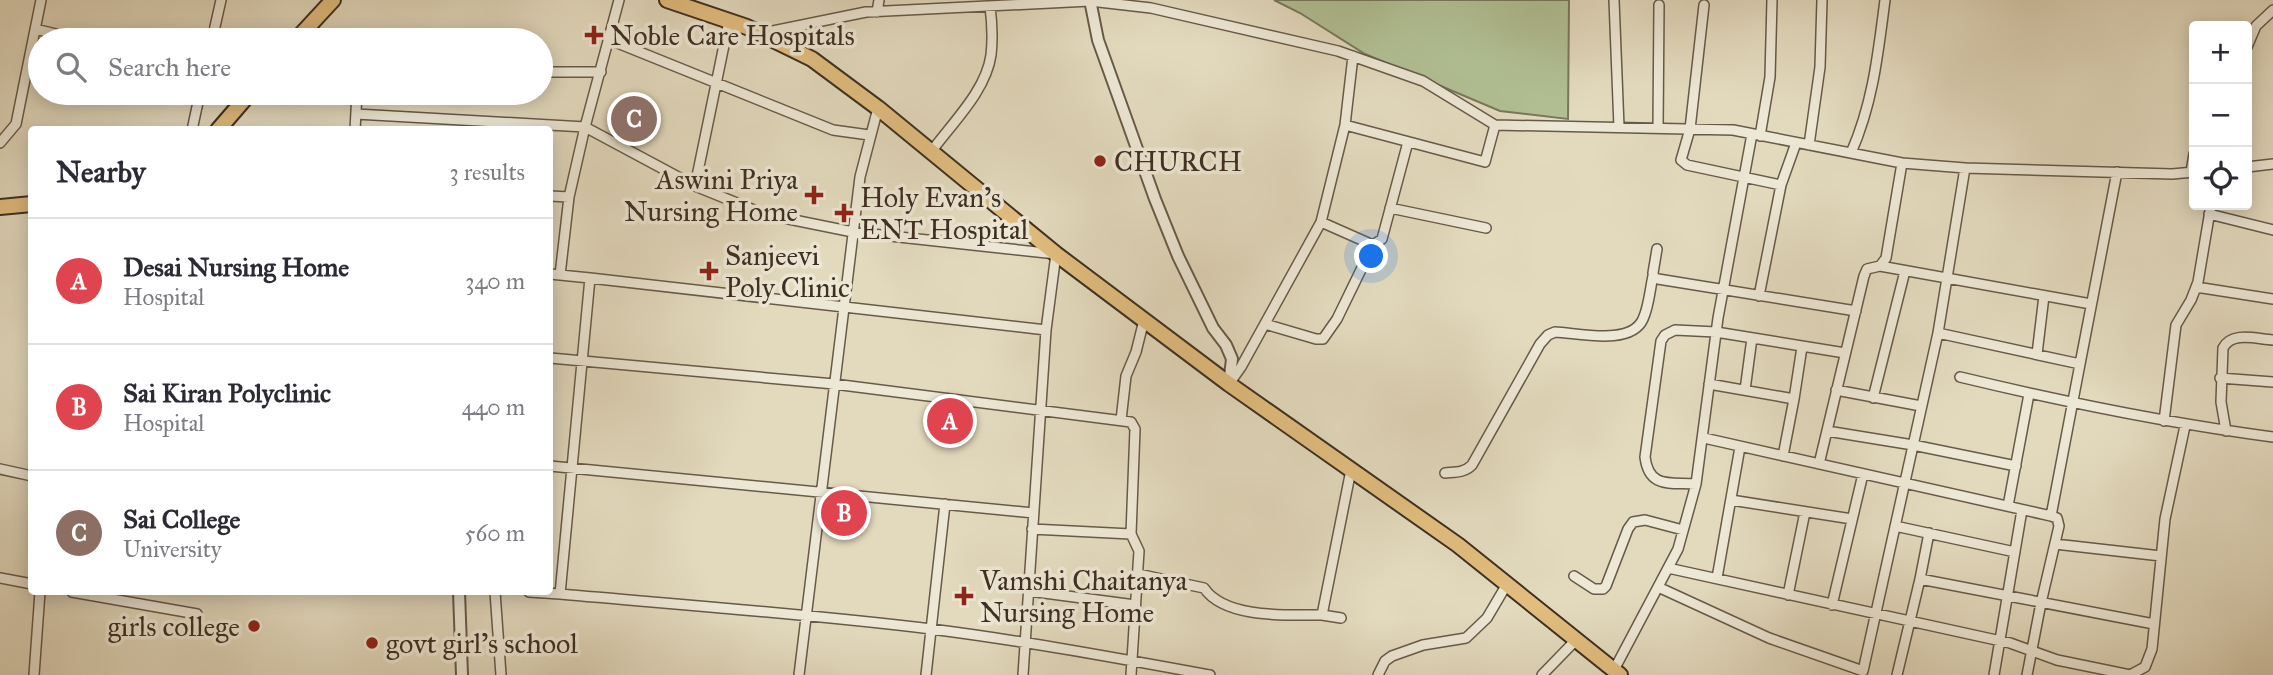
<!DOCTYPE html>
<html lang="en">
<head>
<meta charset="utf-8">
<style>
  body { margin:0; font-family:"IM FELL Great Primer",serif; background:#f2f2f3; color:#2b2b33 }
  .controls { position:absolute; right:21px; top:21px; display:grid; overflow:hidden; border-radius:7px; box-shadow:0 4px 18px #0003 }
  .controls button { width:63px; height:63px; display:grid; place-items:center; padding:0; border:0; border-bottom:2px solid #e1e1e2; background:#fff; color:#2b2b33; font:35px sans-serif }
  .you { position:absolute; left:1372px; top:257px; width:24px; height:24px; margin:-18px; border:5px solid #fff; border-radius:50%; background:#1a73e8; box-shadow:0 0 0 10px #1a73e833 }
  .badge { display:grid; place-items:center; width:46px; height:46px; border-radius:50%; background:#0b8043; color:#fff; font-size:23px; font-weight:700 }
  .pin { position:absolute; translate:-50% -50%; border:4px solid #fff; box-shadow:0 2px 7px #0006 }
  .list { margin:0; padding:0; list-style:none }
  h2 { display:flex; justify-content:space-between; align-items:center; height:91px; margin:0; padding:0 28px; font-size:30px }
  h2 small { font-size:23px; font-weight:400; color:#7c7c81 }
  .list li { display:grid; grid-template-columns:46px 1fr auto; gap:21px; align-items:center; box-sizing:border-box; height:126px; padding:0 28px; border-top:2px solid #e1e1e2 }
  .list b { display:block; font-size:26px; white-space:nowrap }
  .list p { margin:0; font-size:23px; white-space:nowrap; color:#7c7c81 }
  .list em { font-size:23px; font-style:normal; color:#7c7c81 }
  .icon { flex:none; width:38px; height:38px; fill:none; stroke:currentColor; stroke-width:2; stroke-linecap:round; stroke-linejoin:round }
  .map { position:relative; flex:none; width:2273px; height:675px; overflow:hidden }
  .search { position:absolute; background:#fff; box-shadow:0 4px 18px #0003; left:28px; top:28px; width:525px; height:77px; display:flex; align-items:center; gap:18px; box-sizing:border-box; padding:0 24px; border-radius:38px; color:#7c7c81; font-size:26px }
  .panel { position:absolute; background:#fff; box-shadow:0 4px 18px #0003; left:28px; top:126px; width:525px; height:469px; border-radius:7px }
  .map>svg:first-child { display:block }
</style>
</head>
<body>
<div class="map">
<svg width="2273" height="675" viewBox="0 0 2273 675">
  <rect width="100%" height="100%" fill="#e3dabe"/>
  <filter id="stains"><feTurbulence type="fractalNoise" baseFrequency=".00286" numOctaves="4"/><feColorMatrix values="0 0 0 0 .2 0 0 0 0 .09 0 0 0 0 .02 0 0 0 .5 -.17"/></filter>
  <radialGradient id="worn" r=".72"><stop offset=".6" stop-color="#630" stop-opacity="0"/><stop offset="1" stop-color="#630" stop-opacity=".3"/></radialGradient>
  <path fill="#b1c094" stroke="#78785b" stroke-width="2" d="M 1274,0 L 1569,0 L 1568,119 L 1500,111 L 1365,54 L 1300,13 Z"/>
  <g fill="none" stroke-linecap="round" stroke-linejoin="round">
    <g stroke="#675a49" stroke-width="12">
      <path id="minor" d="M 619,0 L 585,127 L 695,186 L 764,214 L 853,232 L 1056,254 L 1046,330 L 1023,675
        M 1614,0 L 1619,127
        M 1704,5 L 1690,129 L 1681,160 L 1687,165 L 1781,185
        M 877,12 L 879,0
        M 35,29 L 81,40
        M 302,33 L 322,40
        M 762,33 L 866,12 L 1090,1 L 1151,8 L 1338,51 L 1423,81 L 1495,125 L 1733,130 L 1902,163 L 1965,168 L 2172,174 L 2194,172
        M 212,40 L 221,0
        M 610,40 L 833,130 L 869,135
        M 2247,47 L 2256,26 L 2273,10
        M 1353,56 L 1345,125 L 1485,162 L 1495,125
        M 541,72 L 601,72
        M 176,93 L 199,100
        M 356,114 L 585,127 L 569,197 L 560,275
        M 1658,128 L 1659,5
        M 192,130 L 200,93
        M 355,130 L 357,93
        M 1760,136 L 1770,77 L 1772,0
        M 0,143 L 16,124 L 41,0
        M 1809,145 L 1820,67 L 1822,0
        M 931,152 C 952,123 986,91 991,55 C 993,38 992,22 990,6
        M 1851,153 C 1873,103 1878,54 1885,0
        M 2247,167 L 2273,164
        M 2191,172 L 2194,154
        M 695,186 L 729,21
        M 550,196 L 569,197
        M 1390,208 L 1486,228
        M 2209,214 L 2273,230
        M 1321,222 L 1345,125
        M 1657,249 L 1653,273 L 1654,278 L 1658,279 L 1856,311
        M 1880,266 L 1886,258 L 1902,163
        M 550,274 L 590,278
        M 2196,287 L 2273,299
        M 1759,296 L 1781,185 L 1796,143
        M 1265,324 L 1316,339 L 1323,339 L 1337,319 L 1373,245
        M 1046,330 L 590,278 L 560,594 C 684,605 808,614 931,629 C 1025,641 1117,658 1210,675
        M 2037,354 L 2044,296
        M 550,358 L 834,384 L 1131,422 L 1135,429 L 1131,534 L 1139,551 L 1131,675
        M 2080,364 L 2117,172
        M 1960,377 C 2064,402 2167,423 2273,437
        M 2220,378 L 2273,382
        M 1229,384 L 1241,367 L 1321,222 L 1373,245 L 1382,239 L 1408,142
        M 1709,384 L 1794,399 L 1783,456
        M 1745,390 L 1752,338
        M 1836,390 L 1921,406
        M 1873,398 L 1905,271
        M 1794,399 L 1802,347
        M 1121,420 L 1126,376 L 1136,352 L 1144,320
        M 2164,421 L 2176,325 L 2191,300 L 2198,282 L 2211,205
        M 1827,431 L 1913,445 L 2016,466
        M 2226,431 L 2221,402 L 2223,348 C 2232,331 2256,339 2273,340
        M 1704,438 L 2051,516 L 2080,364 L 1938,333 L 1965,168
        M 1819,464 L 1864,276 L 1867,269 L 1880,266 L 2091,304
        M 550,466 L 1034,513
        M 0,469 L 32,476
        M 1445,473 C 1455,472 1464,473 1472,465 L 1540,344 L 1548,335 L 1555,332 C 1579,333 1631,346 1643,319 C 1649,306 1650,289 1653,276
        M 1696,484 C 1670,482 1649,489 1645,457 L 1661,341 L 1665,335 L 1675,330 L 1716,332 L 1845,353
        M 1731,500 L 1852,519
        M 2008,506 L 2029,394
        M 1895,526 L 2015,552
        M 1032,529 L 1131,534
        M 2055,544 L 2161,556
        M 1668,568 L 2010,643 L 2057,660 L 2130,675 L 2145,667 L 2152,649 L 2165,519 L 2185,426
        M 1138,574 L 1204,588 C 1225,619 1288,615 1322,615 L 1351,470
        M 1574,576 L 1594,589 L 1603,589 L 1606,586 L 1628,529 L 1633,522 L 1645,520 L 1683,530
        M 0,578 L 32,584
        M 1717,578 L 1740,447
        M 1920,579 L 2154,624
        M 1658,587 L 1769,638 L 1863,671 L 1938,333
        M 1029,591 L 1135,605
        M 72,592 L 197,614
        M 495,592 L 501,675
        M 529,592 L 560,594
        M 1788,595 L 1805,512
        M 1832,605 L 1863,474
        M 1322,615 L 1341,618
        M 1614,670 L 1678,549 L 1696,484 L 1718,318 L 1752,134
        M 34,675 L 40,592
        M 799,675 L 860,177 L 878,108
        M 926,675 L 945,504
        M 1378,675 L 1385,661 L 1392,656 L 1423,645 L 1466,638 L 1487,618 L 1507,584
        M 1542,675 L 1576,640
        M 1897,675 L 1920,579 L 1929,533
        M 1994,675 L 2022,510
        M 2027,675 L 2041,603 L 2059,526 L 2057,518 L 2051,516"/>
    </g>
    <g stroke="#675a49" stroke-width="14">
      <path id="tertiary" d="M 1090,0 L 1098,40 L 1155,199 L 1178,256 L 1213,328 L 1226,345 L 1232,359 L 1229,384
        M 459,592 L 462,675"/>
    </g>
    <g stroke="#3e2f22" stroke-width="18">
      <path id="primary" d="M 667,0 L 747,27 L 812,59 L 878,108 L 1056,254 L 1229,384 L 1458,545 L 1620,675
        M 296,40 L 333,0
        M 218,130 L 250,93
        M 0,207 L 32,204"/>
    </g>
    <use href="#minor" stroke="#ede7d5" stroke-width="9"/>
    <use href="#tertiary" stroke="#ede7d5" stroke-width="10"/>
    <use href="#primary" stroke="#e2bd7f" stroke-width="14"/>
  </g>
  <g fill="#8f2418" stroke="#ede7d5" stroke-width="2.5">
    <path d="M590.5 24.5h7v7h7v7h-7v7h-7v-7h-7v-7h7z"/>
    <circle cx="1100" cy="161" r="7"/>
    <path d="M810.5 184.5h7v7h7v7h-7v7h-7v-7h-7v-7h7z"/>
    <path d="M840.5 202.5h7v7h7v7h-7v7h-7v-7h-7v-7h7z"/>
    <path d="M705.5 260.5h7v7h7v7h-7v7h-7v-7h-7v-7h7z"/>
    <path d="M960.5 585.5h7v7h7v7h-7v7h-7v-7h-7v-7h7z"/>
    <circle cx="254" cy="626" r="7"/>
    <circle cx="372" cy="643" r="7"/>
  </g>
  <g text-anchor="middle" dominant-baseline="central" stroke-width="7" stroke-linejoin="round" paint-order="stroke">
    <g font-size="28" fill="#3e2f22" stroke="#ede7d5" text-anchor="start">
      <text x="610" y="35">Noble Care Hospitals</text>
      <text x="1114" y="161">CHURCH</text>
      <text x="798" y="179" text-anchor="end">Aswini Priya<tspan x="798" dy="32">Nursing Home</tspan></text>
      <text x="860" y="197">Holy Evan's<tspan x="860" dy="32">ENT Hospital</tspan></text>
      <text x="725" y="255">Sanjeevi<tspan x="725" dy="32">Poly Clinic</tspan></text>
      <text x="980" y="580">Vamshi Chaitanya<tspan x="980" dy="32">Nursing Home</tspan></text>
      <text x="240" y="626" text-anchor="end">girls college</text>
      <text x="386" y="643">govt girl's school</text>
    </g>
  </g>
  <rect width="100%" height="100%" filter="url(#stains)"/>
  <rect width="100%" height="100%" fill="url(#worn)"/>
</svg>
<div class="controls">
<button>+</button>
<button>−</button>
<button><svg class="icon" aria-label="locate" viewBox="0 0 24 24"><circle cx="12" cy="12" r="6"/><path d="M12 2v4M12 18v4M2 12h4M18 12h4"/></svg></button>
</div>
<div class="you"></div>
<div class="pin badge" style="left:950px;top:421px;background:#e0444e">A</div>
<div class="pin badge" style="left:844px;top:513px;background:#e0444e">B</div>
<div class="pin badge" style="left:634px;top:119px;background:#8d6e63">C</div>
<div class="search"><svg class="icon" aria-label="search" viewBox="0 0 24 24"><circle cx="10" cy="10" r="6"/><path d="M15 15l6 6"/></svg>Search here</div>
<section class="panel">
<h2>Nearby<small>3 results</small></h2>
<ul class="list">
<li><span class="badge" style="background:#e0444e">A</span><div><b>Desai Nursing Home</b><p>Hospital</p></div><em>340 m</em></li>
<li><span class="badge" style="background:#e0444e">B</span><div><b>Sai Kiran Polyclinic</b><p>Hospital</p></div><em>440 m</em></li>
<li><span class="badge" style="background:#8d6e63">C</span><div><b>Sai College</b><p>University</p></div><em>560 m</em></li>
</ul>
</section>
</div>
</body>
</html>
